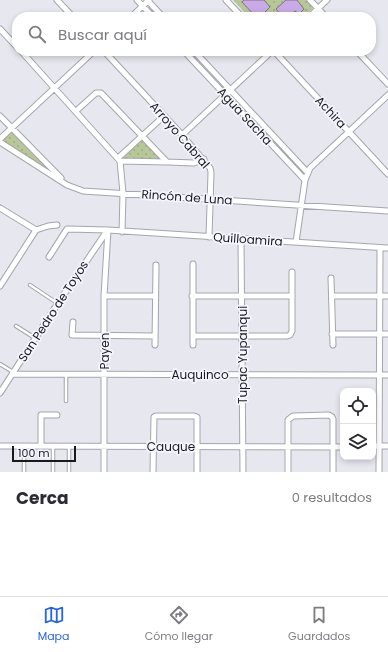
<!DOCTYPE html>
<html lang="es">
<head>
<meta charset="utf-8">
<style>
  body { margin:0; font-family:Poppins,sans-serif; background:#f7f7f7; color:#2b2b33 }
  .controls { position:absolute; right:12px; bottom:12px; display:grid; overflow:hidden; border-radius:8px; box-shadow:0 2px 6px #0003 }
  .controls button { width:36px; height:36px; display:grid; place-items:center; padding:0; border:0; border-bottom:1px solid #e1e1e2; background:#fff; color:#2b2b33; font:20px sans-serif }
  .scale { position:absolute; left:12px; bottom:10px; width:64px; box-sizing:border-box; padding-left:4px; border:2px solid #1a1a1d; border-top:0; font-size:11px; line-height:14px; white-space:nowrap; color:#1a1a1d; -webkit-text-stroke:3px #f4f5fe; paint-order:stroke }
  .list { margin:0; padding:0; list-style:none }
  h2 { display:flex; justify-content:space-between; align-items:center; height:52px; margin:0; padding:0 16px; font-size:17px }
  h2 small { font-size:13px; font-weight:400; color:#7c7c81 }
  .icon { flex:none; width:22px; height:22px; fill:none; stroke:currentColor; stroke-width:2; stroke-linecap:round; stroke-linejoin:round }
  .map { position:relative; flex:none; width:388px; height:472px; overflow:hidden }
  .search { position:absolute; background:#fff; box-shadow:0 2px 6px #0003; left:12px; right:12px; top:12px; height:44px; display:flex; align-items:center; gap:10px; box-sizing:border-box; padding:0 14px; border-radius:16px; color:#7c7c81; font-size:15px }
  .sheet { height:124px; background:#fff }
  nav { display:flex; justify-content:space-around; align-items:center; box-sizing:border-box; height:56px; border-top:1px solid #e1e1e2; background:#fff; font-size:11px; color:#7c7c81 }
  nav a { display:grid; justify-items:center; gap:2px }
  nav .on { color:#2563eb }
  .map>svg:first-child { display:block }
</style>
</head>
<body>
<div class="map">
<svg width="388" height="472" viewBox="0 0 388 472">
  <defs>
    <pattern id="grass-dots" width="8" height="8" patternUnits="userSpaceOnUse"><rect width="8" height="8" fill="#b7c896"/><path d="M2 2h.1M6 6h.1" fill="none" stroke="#9dab81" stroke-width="1.8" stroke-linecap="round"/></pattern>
  </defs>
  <rect width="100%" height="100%" fill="#e7e7f0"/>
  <path fill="url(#grass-dots)" d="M 233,0 L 306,0 L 313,8 L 303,17 L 249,17 Z
    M 9,128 L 62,182 L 0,141 Z
    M 143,139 L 162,160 L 123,158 Z"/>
  <path fill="#c9aae6" stroke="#7b777f" d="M 244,0 L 264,0 L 270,7 L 260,17 L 256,17 L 242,2 Z
    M 286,0 L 297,0 L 304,9 L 299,14 L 295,11 L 288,17 L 283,17 L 276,9 Z"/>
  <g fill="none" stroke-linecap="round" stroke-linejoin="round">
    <g stroke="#a5a5ae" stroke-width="4.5">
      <path id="lane" d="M 30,285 L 57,303
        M 16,326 L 35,338
        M 0,364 L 13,372
        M 66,375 L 66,401
        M 24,446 L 24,472
        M 53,446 L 53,472
        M 69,446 L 69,472"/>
    </g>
    <g stroke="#a5a5ae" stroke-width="7">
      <path id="street" d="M 57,0 L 73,17
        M 137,0 L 153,17
        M 147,0 L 163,17
        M 226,0 L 242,17
        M 310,0 L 326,17
        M 131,17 L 149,0
        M 309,17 L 327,0
        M 0,29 L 17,47
        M 21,51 L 120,161 L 167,162
        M 104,51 L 182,135 L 210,168 L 211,172 L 209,237
        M 184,51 L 305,180
        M 194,51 L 308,173
        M 274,51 L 388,174
        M 357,51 L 388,84
        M 76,111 L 96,93 L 101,93 L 167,162 L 194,163 L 204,159
        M 0,116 L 61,178
        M 182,135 L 272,51
        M 0,139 L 94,51
        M 0,142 L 67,185 L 83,191 L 388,211
        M 118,158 L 164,116
        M 120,161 L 123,193 L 122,232
        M 0,208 L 36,230
        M 241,239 L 243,472
        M 296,242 L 305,180 L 310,168 L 388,95
        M 49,257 L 67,229 L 108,230 L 388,248
        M 193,264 L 193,345
        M 331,278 L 333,345
        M 0,286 L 36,230 L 48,226 L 57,225
        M 104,296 L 155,296
        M 192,296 L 291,296
        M 332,296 L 388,296
        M 73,322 L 72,335 L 155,336
        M 332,334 L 388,334
        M 193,336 L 287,336 L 290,335 L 292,331 L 292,272
        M 155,345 L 156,265
        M 12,374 L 388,375
        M 0,393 L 58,303 L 107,231
        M 0,446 L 343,447
        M 41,446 L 41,415 L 57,415
        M 373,446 L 388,446
        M 104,472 L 104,296 L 108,230
        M 153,472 L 154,417 L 156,416 L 194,416 L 197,417 L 197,472
        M 288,472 L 288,420 L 293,416 L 329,415 L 332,417 L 333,419 L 333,472
        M 379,472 L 380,248"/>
    </g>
    <use href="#lane" stroke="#fff" stroke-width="2.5"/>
    <use href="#street" stroke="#fff" stroke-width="5"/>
  </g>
  <g text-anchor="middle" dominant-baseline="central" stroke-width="3.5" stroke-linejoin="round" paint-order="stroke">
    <g font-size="12" fill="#1a1a1d" stroke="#f4f5fe">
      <text transform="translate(331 112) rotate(47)">Achira</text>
      <text transform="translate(245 116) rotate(47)">Agua Sacha</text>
      <text transform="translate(180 135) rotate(49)">Arroyo Cabral</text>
      <text transform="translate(187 197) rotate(4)">Rincón de Luna</text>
      <text transform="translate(248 239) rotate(4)">Quilloamira</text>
      <text transform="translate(53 311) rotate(-57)">San Pedro de Toyos</text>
      <text transform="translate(104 351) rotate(-90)">Payen</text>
      <text transform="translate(242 355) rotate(-90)">Tupac Yupanqui</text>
      <text x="200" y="374">Auquinco</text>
      <text x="171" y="446">Cauque</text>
    </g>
  </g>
</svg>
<div class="controls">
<button><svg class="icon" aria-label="locate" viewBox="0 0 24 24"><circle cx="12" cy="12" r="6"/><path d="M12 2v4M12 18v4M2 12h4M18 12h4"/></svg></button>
<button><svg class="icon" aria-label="layers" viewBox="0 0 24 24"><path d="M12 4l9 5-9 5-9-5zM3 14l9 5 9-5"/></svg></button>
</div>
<div class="scale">100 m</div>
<div class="search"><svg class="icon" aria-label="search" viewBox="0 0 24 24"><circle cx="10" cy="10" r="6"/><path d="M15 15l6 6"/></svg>Buscar aquí</div>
</div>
<section class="sheet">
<h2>Cerca<small>0 resultados</small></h2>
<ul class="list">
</ul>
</section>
<nav>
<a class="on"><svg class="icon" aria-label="map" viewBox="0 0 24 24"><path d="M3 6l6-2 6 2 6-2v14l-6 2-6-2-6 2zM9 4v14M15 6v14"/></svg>Mapa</a>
<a><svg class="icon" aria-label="directions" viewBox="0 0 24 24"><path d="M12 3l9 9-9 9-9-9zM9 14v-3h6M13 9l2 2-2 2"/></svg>Cómo llegar</a>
<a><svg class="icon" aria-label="saved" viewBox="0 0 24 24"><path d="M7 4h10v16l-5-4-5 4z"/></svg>Guardados</a>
</nav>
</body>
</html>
